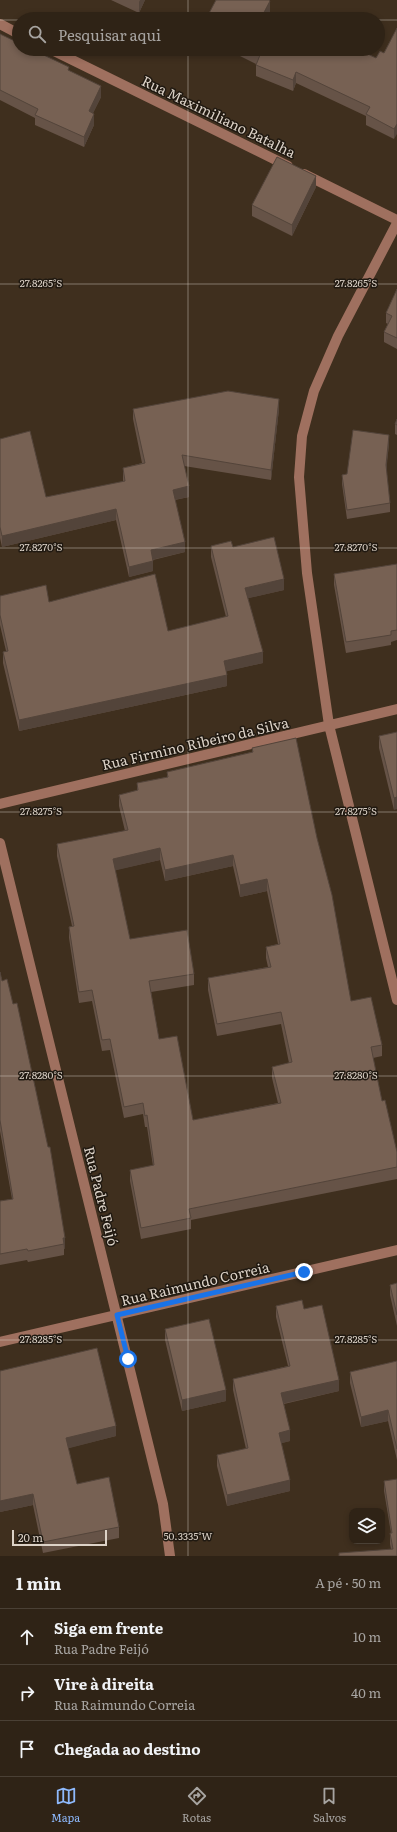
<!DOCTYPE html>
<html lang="pt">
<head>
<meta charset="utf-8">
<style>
  body { margin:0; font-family:Literata,serif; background:#3b2f23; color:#f1f3f6 }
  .controls { position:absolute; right:12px; bottom:12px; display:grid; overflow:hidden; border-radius:8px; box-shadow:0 2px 6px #0003 }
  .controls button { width:36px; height:36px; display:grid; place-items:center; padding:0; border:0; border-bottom:1px solid #4a4035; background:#2f2316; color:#f1f3f6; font:20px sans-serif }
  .scale { position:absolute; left:12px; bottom:10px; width:95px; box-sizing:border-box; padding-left:4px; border:2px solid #dcd2c7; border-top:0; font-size:11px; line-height:14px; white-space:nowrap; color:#dcd2c7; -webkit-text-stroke:3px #201911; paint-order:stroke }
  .stop { position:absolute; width:12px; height:12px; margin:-9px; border:3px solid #1a73e8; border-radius:50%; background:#fff }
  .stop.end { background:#1a73e8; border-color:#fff; box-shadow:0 1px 4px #0008 }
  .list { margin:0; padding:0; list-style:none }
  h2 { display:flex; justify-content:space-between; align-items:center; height:52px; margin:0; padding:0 16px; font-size:17px }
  h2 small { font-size:13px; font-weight:400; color:#a7a4a1 }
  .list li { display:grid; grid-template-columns:26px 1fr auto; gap:12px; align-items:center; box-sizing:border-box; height:56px; padding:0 16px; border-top:1px solid #4a4035 }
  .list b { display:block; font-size:15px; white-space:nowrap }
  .list p { margin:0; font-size:13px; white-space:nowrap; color:#a7a4a1 }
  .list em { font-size:13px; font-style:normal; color:#a7a4a1 }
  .icon { flex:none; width:22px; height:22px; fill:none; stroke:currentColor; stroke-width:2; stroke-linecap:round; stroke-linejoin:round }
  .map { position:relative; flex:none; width:397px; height:1556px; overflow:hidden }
  .search { position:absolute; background:#2f2316; box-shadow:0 2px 6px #0003; left:12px; right:12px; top:12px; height:44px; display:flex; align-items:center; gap:10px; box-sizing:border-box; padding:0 14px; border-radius:22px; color:#a7a4a1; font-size:15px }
  .sheet { height:220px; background:#2f2316 }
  nav { display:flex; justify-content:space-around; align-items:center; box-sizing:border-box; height:56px; border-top:1px solid #4a4035; background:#2f2316; font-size:11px; color:#a7a4a1 }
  nav a { display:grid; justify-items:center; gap:2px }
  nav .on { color:#8eb9fc }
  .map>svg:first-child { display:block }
</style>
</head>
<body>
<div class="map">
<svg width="397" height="1556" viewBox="0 0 397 1556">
  <rect width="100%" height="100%" fill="#3f2f1e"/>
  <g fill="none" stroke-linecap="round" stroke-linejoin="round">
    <path stroke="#9f705f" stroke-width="10" d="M 0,24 L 19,34
      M 50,49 L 288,166
      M 304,174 L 397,220
      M 397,223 L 338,336 L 314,391 L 302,436 L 299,477 L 307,573 L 329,725 L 397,1000
      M 0,804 L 397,709
      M 0,843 L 163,1504 L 170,1556
      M 0,1342 L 397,1250"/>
  </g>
  <path fill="#665347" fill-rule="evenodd" d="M 111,0 L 145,0 L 139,13 Z
    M 397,28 L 394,139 L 366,125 L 366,116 L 296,83 L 293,91 L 256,76 L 256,64 L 226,49 L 357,49 L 376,58 L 384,53 Z
    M 0,34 L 69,71 L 101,97 L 93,113 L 94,125 L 84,147 L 35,125 L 35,118 L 0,100 Z
    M 316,187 L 292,236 L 252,216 L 252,205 Z
    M 397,289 L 397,349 L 384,342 L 384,332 L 388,324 L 386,323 L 386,313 Z
    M 133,409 L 279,409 L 271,480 L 184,466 L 189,497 L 175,500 L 185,552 L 153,560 L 153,571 L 129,577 L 116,520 L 2,547 L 0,538 L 0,439 L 46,497 L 123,482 L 123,468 L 142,463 L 133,419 Z
    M 397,419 L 397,435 L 395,434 L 395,424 Z
    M 389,444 L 386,469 L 390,503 L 390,512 L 347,519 L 342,484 L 342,475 L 347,474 Z
    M 211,546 L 233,547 L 284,590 L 248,598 L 263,663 L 226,671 L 227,686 L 19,731 L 3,663 L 3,652 L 6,651 L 0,625 L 0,596 L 49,602 L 168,631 L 226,617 L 211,557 Z
    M 397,564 L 397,640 L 391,642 L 391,645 L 346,653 L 334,585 L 334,574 Z
    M 397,732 L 394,810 L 379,748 L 379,736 Z
    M 252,748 L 351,1001 L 382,1045 L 382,1056 L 373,1058 L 382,1101 L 397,1152 L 397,1179 L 191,1220 L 191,1229 L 141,1239 L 130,1181 L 130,1170 L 153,1166 L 147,1127 L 145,1127 L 143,1114 L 124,1118 L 110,1050 L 102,1051 L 92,1001 L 79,1003 L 69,938 L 69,927 L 72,926 L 57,856 L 57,844 L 125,831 L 119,806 L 119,795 L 137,791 L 137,783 L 167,777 L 167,772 L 252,752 ZM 160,860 L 165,881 L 233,866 L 240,897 L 267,891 L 278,944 L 266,947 L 266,958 L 268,967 L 208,978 L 208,990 L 217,1036 L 281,1024 L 289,1063 L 272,1067 L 272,1078 L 278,1103 L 193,1120 L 159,1039 L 151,992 L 194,985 L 194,974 L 130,939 L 115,870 Z
    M 0,972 L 65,1248 L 64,1249 L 64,1255 L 28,1262 L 27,1260 L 0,1265 L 0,1201 L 12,1199 L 0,1131 Z
    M 397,1283 L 397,1326 L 390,1295 L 390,1285 Z
    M 276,1306 L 304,1309 L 339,1391 L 284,1404 L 290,1441 L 281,1443 L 290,1491 L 227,1506 L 217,1466 L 217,1455 L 246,1449 L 233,1390 L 233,1379 L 288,1366 L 276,1317 Z
    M 165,1329 L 226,1401 L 182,1411 L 165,1340 Z
    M 397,1361 L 397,1460 L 388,1421 L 361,1427 L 350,1383 L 350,1372 Z
    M 0,1371 L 116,1436 L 68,1448 L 77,1484 L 119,1527 L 119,1538 L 43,1553 L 33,1505 L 0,1512 Z
    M 384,1481 L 397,1556 L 391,1549 L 390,1544 L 390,1533 L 391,1533 L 384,1491 Z"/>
  <path fill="#53443a" d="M 140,0 L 145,0 L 139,13 L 139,2 Z
    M 270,1 L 270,12 L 266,19 L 261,19 Z
    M 296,72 L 296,83 L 293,91 L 293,80 Z
    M 101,86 L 101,97 L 89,121 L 89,111 Z
    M 94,114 L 94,125 L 84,147 L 84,137 Z
    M 397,124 L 397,134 L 394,139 L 394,129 Z
    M 316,176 L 316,187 L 292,236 L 292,225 Z
    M 279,399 L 279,409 L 271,480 L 271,470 Z
    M 389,435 L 389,444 L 386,474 L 386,465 Z
    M 189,486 L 189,497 L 173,500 L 173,490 Z
    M 116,509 L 116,520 L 2,547 L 2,536 Z
    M 185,542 L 185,552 L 151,560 L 151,550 Z
    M 153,561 L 153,571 L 129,577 L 129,567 Z
    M 284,579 L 284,590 L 245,599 L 245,588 Z
    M 263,652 L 263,663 L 224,672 L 224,661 Z
    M 227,675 L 227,686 L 19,731 L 19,720 Z
    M 397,797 L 397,809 L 394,810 L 394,798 Z
    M 160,848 L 160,860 L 113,871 L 113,859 Z
    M 233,855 L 233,866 L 165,881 L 165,870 Z
    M 267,879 L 267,891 L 240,897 L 240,885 Z
    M 63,1238 L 65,1238 L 65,1248 L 64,1249 Z
    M 339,1380 L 339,1391 L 281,1404 L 281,1393 Z
    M 226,1390 L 226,1401 L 182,1411 L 182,1400 Z
    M 388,1410 L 388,1421 L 361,1427 L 361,1417 Z
    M 116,1426 L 116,1436 L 66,1449 L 66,1438 Z
    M 290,1430 L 290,1441 L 279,1444 L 279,1433 Z
    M 290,1480 L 290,1491 L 227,1506 L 227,1495 Z
    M 33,1494 L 33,1505 L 0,1512 L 0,1501 Z"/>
  <path fill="#776153" stroke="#53443a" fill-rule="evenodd" d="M 216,0 L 269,0 L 270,1 L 261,18 L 264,19 L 206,19 Z
    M 397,28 L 397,124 L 394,129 L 366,114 L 370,107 L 296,72 L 293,80 L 256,65 L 260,55 L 248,49 L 357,49 L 376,58 L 380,51 L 384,53 Z
    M 0,34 L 19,43 L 19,49 L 31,49 L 69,67 L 68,70 L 101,86 L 89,111 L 94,114 L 84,137 L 35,115 L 38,109 L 0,90 Z
    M 277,157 L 316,176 L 292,225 L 252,205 Z
    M 397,289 L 397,338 L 384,332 L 392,316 L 386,313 Z
    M 228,391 L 279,399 L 271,470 L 182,455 L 189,486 L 173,490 L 185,542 L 151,550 L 153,561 L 129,567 L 116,509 L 2,536 L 0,527 L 0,439 L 30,431 L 46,497 L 125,481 L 123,468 L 145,463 L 133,409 Z
    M 397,419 L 397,425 L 395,424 Z
    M 353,430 L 389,435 L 386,465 L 390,503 L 347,510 L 342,475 L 347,474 Z
    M 274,537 L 284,579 L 245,588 L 263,652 L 224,661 L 227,675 L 19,720 L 3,652 L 8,651 L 0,615 L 0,596 L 46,585 L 49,602 L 155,574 L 168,631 L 228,616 L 211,546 L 231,541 L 233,547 Z
    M 397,564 L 397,630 L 391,631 L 391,635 L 346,642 L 334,574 Z
    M 397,732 L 397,797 L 394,798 L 379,736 Z
    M 296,738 L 317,838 L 332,895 L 351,1001 L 371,997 L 382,1045 L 371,1047 L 382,1101 L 385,1100 L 397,1152 L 397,1167 L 189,1209 L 191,1218 L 141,1228 L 130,1170 L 154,1165 L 147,1115 L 145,1116 L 143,1103 L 124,1107 L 110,1039 L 102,1040 L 92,990 L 79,992 L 69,927 L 74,926 L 57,844 L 128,830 L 119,795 L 138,790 L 137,783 L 168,777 L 167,772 L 253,752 L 252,748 ZM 160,848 L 165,870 L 233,855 L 240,885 L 267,879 L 280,944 L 266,947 L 271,967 L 208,978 L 217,1024 L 281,1012 L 292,1062 L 272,1067 L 281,1103 L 193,1120 L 177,1036 L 159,1039 L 149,981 L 194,974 L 187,930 L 130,939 L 113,859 Z
    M 0,972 L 2,981 L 7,979 L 13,1004 L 17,1003 L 48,1147 L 50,1147 L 65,1238 L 63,1238 L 64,1244 L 28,1251 L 27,1249 L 0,1254 L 0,1201 L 13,1199 L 0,1120 Z
    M 397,1283 L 397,1315 L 390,1285 Z
    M 302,1300 L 304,1309 L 322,1305 L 339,1380 L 281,1393 L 290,1430 L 279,1433 L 290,1480 L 227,1495 L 217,1455 L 248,1448 L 233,1379 L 290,1366 L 276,1306 Z
    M 209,1319 L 226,1390 L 182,1400 L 165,1329 Z
    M 97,1348 L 116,1426 L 66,1438 L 77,1484 L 109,1477 L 119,1527 L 43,1542 L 33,1494 L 0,1501 L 0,1371 Z
    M 397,1361 L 397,1449 L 388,1410 L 361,1417 L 350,1372 Z
    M 397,1479 L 397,1556 L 339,1556 L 339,1553 L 393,1549 L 390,1533 L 392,1533 L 384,1481 Z"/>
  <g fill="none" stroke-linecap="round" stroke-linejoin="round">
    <path stroke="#1a73e8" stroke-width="5" d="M 128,1359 L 117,1315 L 304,1272"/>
  </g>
  <path fill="none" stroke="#dcd2c7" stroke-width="1" stroke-opacity="0.45" d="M 188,0 L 188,19M 0,20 L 19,20M 378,20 L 397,20M 188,49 L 188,1556M 0,284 L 397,284M 0,548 L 397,548M 0,812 L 397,812M 0,1076 L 397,1076M 0,1340 L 397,1340"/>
  <g text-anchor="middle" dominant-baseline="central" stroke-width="3" stroke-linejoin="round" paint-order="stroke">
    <g font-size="14" fill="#dcd2c7" stroke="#201911">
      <text transform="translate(219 116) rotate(26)">Rua Maximiliano Batalha</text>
      <text transform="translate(195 743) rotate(-13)">Rua Firmino Ribeiro da Silva</text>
      <text transform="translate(102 1196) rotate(76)">Rua Padre Feijó</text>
      <text transform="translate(195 1283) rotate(-13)">Rua Raimundo Correia</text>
    </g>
  </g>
  <g font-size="10" text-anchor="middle" fill="#dcd2c7" stroke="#201911" stroke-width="3" stroke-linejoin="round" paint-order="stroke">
    <text x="41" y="287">27.8265°S</text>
    <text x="356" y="287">27.8265°S</text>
    <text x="41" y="551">27.8270°S</text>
    <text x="356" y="551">27.8270°S</text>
    <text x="41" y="815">27.8275°S</text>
    <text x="356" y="815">27.8275°S</text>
    <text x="41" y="1079">27.8280°S</text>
    <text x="356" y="1079">27.8280°S</text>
    <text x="41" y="1343">27.8285°S</text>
    <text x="356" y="1343">27.8285°S</text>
    <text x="188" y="1540">50.3335°W</text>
  </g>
</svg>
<div class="controls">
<button><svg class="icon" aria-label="layers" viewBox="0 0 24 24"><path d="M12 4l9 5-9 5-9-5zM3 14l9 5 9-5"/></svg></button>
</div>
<div class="scale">20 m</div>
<div class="stop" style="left:128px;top:1359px"></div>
<div class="stop end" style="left:304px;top:1272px"></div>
<div class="search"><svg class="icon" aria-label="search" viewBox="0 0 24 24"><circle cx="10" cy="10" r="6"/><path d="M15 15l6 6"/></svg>Pesquisar aqui</div>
</div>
<section class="sheet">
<h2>1 min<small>A pé · 50 m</small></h2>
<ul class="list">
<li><svg class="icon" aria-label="ahead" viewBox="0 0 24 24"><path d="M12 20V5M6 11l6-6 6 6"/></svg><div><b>Siga em frente</b><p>Rua Padre Feijó</p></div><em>10 m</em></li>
<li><svg class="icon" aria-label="right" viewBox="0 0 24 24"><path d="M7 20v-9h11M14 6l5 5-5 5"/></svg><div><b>Vire à direita</b><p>Rua Raimundo Correia</p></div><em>40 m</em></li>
<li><svg class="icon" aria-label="arrive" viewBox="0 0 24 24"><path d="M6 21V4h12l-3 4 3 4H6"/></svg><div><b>Chegada ao destino</b></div></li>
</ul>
</section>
<nav>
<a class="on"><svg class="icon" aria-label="map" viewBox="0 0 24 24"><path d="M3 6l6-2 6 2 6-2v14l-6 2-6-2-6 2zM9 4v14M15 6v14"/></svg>Mapa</a>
<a><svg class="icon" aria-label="directions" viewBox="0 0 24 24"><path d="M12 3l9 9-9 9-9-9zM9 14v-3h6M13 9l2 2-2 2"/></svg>Rotas</a>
<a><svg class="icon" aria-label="saved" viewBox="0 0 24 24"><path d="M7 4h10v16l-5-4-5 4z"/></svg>Salvos</a>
</nav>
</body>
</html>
